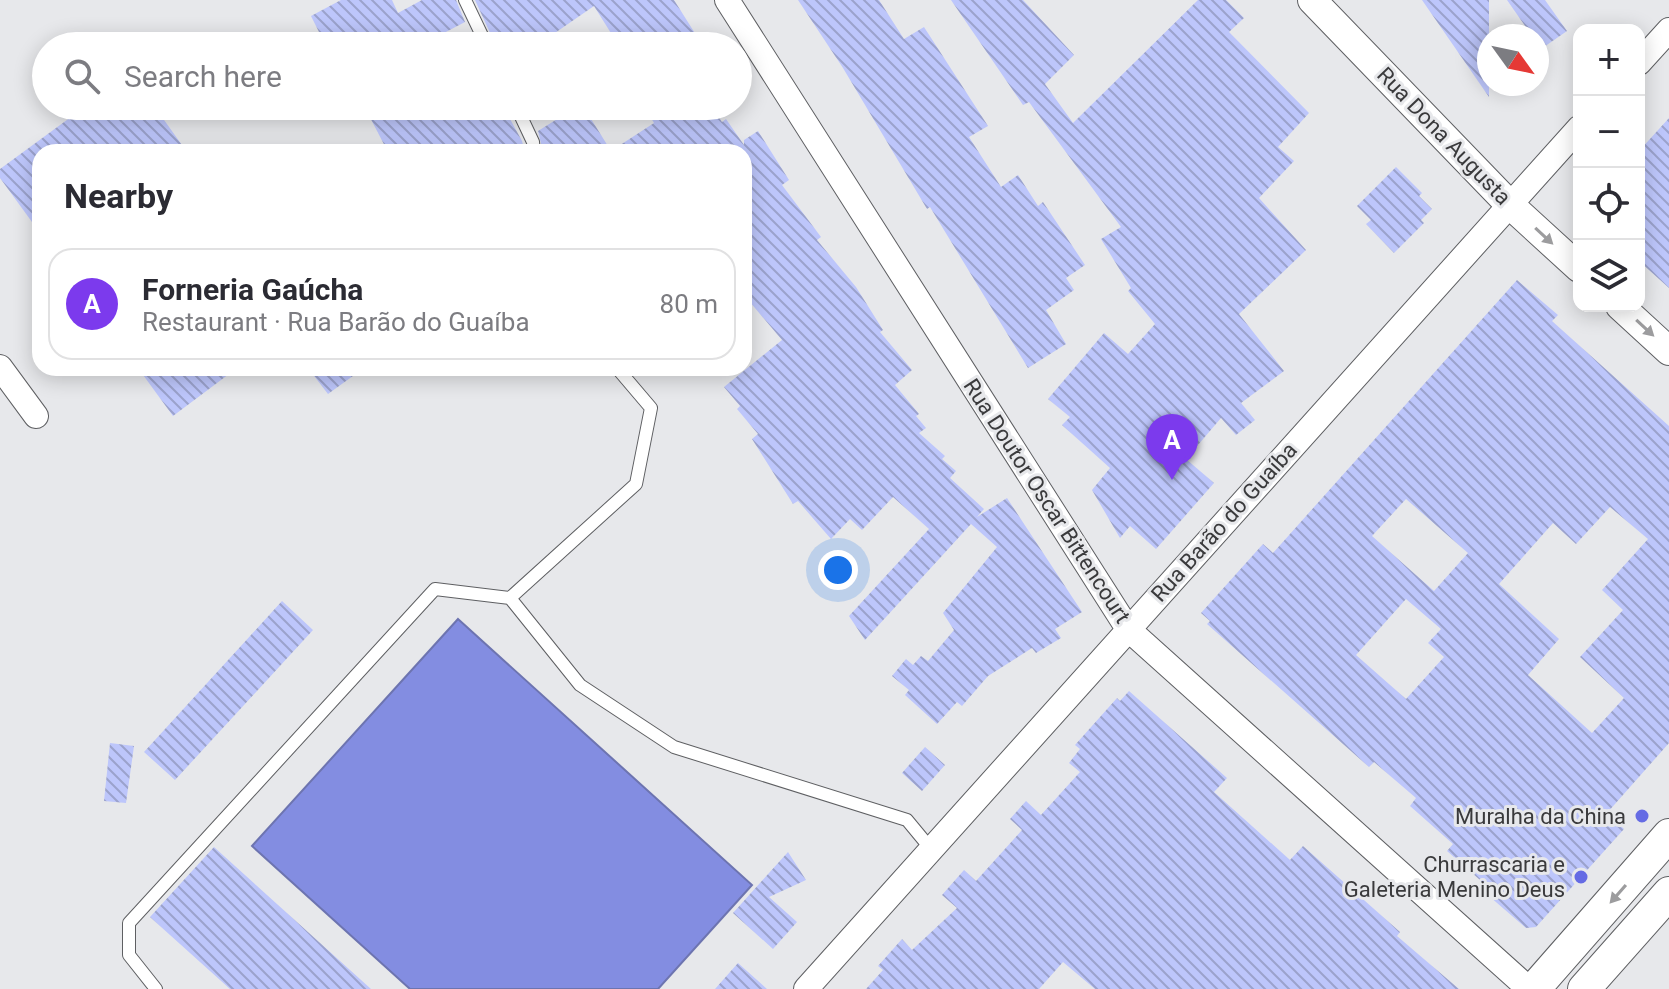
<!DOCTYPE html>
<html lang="en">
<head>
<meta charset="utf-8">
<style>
  body { margin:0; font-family:Roboto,sans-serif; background:#f2f2f3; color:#2b2b33 }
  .controls { position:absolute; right:24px; top:24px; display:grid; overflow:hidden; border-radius:16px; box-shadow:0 4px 20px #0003 }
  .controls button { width:72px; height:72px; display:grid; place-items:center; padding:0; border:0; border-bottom:2px solid #e1e1e2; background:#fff; color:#2b2b33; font:40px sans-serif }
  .compass { position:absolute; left:1477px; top:24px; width:72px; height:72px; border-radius:50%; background:#fff; box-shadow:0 4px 20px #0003; rotate:123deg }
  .you { position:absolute; left:838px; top:570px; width:28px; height:28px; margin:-20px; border:6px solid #fff; border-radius:50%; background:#1a73e8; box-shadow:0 0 0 12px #1a73e833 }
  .badge { display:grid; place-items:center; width:52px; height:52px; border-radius:50%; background:#7c3aed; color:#fff; font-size:26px; font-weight:700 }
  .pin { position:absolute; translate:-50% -66px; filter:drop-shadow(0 2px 4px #0008) }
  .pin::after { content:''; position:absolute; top:42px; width:28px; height:24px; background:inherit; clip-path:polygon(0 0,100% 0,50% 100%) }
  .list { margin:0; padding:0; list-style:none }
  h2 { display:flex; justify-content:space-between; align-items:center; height:104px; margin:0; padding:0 32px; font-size:34px }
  h2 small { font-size:26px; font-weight:400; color:#7c7c81 }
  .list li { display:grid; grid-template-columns:52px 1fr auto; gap:24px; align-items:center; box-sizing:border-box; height:112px; margin:0 16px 16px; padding:0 16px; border:2px solid #e1e1e2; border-radius:24px }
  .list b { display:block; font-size:30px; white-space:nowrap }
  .list p { margin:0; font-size:26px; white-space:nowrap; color:#7c7c81 }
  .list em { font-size:26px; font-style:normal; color:#7c7c81 }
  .icon { flex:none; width:44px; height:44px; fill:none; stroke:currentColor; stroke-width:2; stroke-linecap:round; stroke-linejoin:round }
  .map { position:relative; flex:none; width:1669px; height:989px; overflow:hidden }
  .search { position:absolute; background:#fff; box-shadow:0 4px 20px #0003; left:32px; top:32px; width:720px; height:88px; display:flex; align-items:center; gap:20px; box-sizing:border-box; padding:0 28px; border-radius:44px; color:#7c7c81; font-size:30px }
  .panel { position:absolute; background:#fff; box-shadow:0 4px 20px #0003; left:32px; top:144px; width:720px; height:232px; border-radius:24px }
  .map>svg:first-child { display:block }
</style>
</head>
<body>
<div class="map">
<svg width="1669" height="989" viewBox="0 0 1669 989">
  <defs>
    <pattern id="building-back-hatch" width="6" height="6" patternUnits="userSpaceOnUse" patternTransform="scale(2)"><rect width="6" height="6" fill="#bdc6fb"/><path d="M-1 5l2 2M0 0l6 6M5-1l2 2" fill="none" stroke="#9ba2cc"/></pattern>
  </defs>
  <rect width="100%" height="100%" fill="#e7e8eb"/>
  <path fill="#838de1" stroke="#6d74b0" stroke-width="2" d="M 458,619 L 752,885 L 658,989 L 410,989 L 252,846 Z"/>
  <path fill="url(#building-back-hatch)" fill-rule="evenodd" d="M 341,0 L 392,0 L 398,13 L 422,0 L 456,0 L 465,22 L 419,46 L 326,46 L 311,16 Z
    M 475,0 L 674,0 L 703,46 L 619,46 L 594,6 L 552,35 L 559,46 L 496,46 Z
    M 798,0 L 879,0 L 904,39 L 924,27 L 988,126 L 969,137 L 1001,187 L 1018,175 L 1038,206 L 1043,202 L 1085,265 L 1066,278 L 1074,290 L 1046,310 L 1066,344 L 1028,368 L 930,207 L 927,209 L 843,68 Z
    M 951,0 L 1023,0 L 1074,55 L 1045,84 L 1073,123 L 1198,0 L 1226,0 L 1244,18 L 1229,32 L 1309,113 L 1278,147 L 1294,161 L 1259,198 L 1306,250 L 1239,314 L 1284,371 L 1241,403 L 1255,420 L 1236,435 L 1221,418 L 1186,459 L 1214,483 L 1156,549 L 1130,526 L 1120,538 L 1092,490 L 1110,468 L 1062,425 L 1070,417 L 1048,399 L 1104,333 L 1128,354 L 1155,324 L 1128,291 L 1131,288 L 1101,239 L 1121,227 L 1029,102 L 1023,105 Z
    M 1422,0 L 1489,0 L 1489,97 Z
    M 1507,0 L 1545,0 L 1567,31 L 1541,49 L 1537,44 L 1537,36 L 1532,36 Z
    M 86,106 L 154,106 L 187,152 L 40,152 L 40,233 L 0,178 L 0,169 Z
    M 364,106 L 503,106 L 522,141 L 525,152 L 388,152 Z
    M 578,106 L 583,106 L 611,151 L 654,123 L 644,106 L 711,106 L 722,122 L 726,119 L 744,145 L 744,140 L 758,131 L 789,180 L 782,185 L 821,237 L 817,240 L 856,287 L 883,330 L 880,332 L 912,370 L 895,385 L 919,414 L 916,416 L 926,428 L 919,433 L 945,456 L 942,459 L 956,471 L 950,478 L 984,509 L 977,517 L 1007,498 L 1082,612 L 1055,629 L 1061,638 L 1036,653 L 1032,648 L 988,676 L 962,706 L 957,702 L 937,724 L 905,695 L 909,690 L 892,676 L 906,659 L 913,665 L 921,656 L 928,661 L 954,630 L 943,613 L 997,547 L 971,524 L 865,640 L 849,616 L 929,529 L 893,497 L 862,530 L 850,519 L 831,539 L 798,501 L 793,504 L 752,439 L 758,434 L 737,409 L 740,406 L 724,387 L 782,340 L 744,295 L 744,152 L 543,152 L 538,131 Z
    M 1669,118 L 1669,288 L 1639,261 L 1639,151 Z
    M 1396,167 L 1422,193 L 1419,196 L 1432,209 L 1421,220 L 1424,223 L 1394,253 L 1366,224 L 1371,220 L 1357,206 Z
    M 1517,280 L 1558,315 L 1552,321 L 1669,426 L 1669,743 L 1607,813 L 1624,829 L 1536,927 L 1526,928 L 1482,890 L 1480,880 L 1447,851 L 1453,844 L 1410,806 L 1416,798 L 1374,762 L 1369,767 L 1207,624 L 1210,621 L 1201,613 L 1263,544 L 1273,553 ZM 1406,499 L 1468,553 L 1434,591 L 1372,536 ZM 1610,507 L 1648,539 L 1602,590 L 1623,610 L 1580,657 L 1624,698 L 1592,733 L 1528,675 L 1559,639 L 1499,584 L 1553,523 L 1576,544 ZM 1406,599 L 1441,629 L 1428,643 L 1444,657 L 1406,699 L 1356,655 Z
    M 138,368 L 237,368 L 173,416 Z
    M 308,368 L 364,368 L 328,394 Z
    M 282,601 L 313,630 L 175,780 L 144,752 Z
    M 1129,691 L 1227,778 L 1214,792 L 1290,860 L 1303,846 L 1400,932 L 1397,936 L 1459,989 L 1095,989 L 1063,962 L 1039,989 L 866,989 L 883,970 L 878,966 L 902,939 L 912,950 L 957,908 L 942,895 L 964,870 L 976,881 L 1022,830 L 1010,819 L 1026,801 L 1041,815 L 1080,772 L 1069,763 L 1080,749 L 1075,745 L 1117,698 L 1120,701 Z
    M 110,743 L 134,746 L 126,803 L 104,801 Z
    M 925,747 L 945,765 L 922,791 L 902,773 Z
    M 214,847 L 371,989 L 230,989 L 150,917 Z
    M 788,852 L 806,880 L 769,897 L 797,922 L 773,949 L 733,913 Z
    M 738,963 L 767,989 L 715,989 Z"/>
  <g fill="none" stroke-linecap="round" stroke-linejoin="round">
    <g stroke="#5e5f62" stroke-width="14">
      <path id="service" d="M 465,0 L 487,46
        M 516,106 L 533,142 L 534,152
        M 617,368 L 651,408 L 636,484 L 510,598 L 580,685 L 674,747 L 907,820 L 931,849
        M 156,989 L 129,955 L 129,923 L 435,589 L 510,598"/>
    </g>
    <g stroke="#5e5f62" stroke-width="26">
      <path id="minor" d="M 727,0 L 1128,629 L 1529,989
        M 1639,63 L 1669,30
        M 0,367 L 36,416
        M 806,989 L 1579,128"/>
    </g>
    <g stroke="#5e5f62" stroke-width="30">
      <path id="tertiary" d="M 1312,0 L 1509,204 L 1579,268
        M 1620,306 L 1669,351"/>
    </g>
    <g stroke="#5e5f62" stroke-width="34">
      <path id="secondary" d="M 1534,989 L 1669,835
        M 1584,989 L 1669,893"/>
    </g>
    <use href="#service" stroke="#fff" stroke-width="12"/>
    <use href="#minor" stroke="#fff" stroke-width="24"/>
    <use href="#tertiary" stroke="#fff" stroke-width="28"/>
    <use href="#secondary" stroke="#fff" stroke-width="32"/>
  </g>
  <defs><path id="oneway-solid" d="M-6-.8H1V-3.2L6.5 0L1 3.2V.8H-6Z" transform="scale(2)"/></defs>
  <g fill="#9c9c9e">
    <use href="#oneway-solid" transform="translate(1544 236) rotate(43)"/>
    <use href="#oneway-solid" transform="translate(1645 328) rotate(43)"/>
    <use href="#oneway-solid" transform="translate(1618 894) rotate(131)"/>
  </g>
  <g fill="#656be4" stroke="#e7e8eb" stroke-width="3">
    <circle cx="1642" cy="816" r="8"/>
    <circle cx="1581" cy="877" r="8"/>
  </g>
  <g text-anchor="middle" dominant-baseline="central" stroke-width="6" stroke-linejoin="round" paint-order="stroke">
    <g font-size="22" fill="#3a3a3c" stroke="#e7e8eb">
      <text transform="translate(1444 136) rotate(46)">Rua Dona Augusta</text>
      <text transform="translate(1047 501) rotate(57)">Rua Doutor Oscar Bittencourt</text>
      <text transform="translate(1224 522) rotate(-48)">Rua Barão do Guaíba</text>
    </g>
    <g font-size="22" fill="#3a3a3c" stroke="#e7e8eb" text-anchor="end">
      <text x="1626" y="816">Muralha da China</text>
      <text x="1565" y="864">Churrascaria e<tspan x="1565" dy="25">Galeteria Menino Deus</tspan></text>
    </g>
  </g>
</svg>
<div class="controls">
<button>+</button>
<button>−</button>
<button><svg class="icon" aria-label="locate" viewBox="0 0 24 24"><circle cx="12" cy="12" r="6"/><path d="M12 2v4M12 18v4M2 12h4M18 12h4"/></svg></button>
<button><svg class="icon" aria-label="layers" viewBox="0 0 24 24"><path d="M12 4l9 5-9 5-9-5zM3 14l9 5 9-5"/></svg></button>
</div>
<svg class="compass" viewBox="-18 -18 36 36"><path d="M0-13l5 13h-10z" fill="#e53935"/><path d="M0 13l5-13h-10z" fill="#7c7c81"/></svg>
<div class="you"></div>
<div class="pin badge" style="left:1172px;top:480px">A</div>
<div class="search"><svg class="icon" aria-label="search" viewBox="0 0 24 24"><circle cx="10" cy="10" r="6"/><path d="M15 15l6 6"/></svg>Search here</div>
<section class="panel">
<h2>Nearby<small></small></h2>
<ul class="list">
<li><span class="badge">A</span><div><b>Forneria Gaúcha</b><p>Restaurant · Rua Barão do Guaíba</p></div><em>80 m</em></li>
</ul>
</section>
</div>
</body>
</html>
